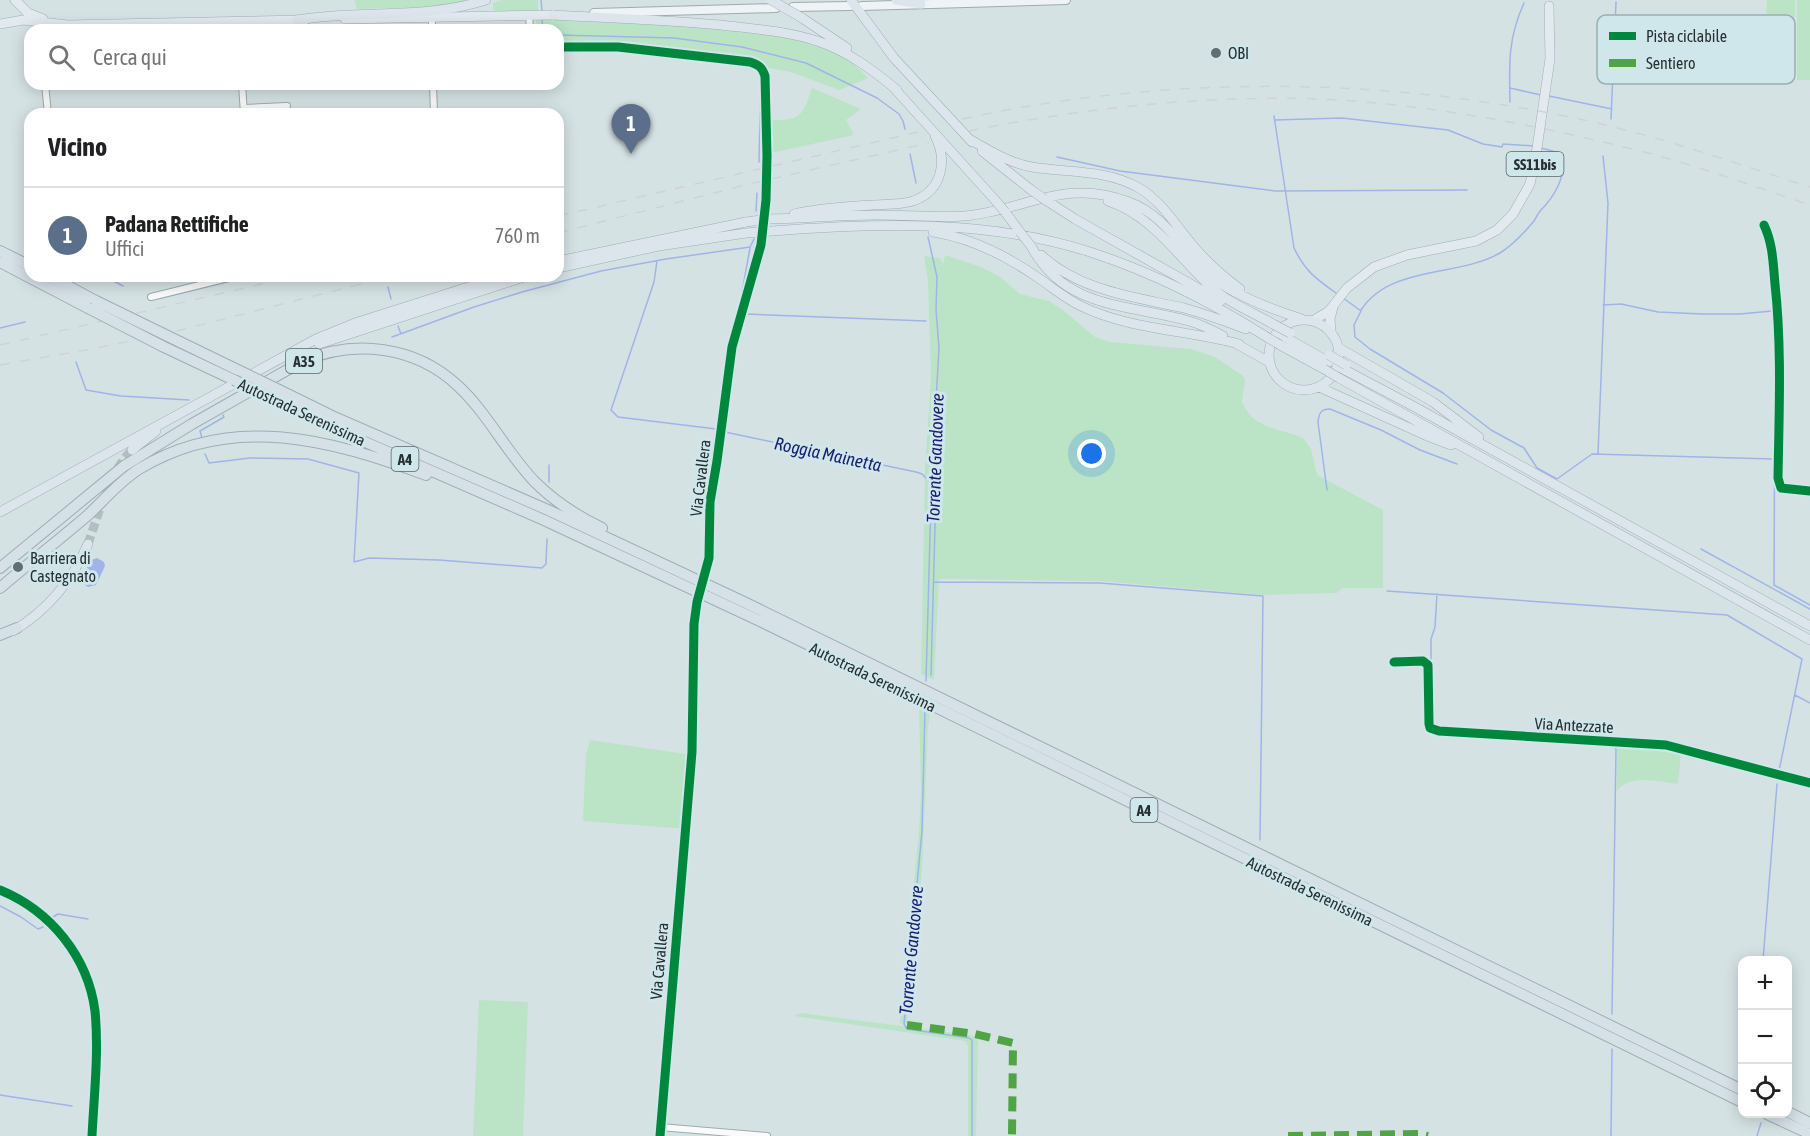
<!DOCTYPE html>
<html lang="it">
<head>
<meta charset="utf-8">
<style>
  body { margin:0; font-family:"Asap Condensed",sans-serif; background:#f2f2f2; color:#202124 }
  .controls { position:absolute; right:18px; bottom:18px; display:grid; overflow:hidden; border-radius:12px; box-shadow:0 3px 15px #0003 }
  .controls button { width:54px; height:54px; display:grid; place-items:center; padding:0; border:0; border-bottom:2px solid #e0e0e0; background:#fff; color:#202124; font:30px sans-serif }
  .you { position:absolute; left:1092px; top:454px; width:21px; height:21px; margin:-15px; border:4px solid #fff; border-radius:50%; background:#1a73e8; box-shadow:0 0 0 9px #1a73e833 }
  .badge { display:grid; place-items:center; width:39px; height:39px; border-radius:50%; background:#0f766e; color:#fff; font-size:20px; font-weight:700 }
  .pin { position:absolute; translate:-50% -50px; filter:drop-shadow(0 2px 3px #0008) }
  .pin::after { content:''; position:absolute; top:32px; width:21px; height:18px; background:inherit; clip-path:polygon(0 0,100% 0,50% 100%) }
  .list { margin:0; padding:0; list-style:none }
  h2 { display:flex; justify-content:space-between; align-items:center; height:78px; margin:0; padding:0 24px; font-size:26px }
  h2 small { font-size:20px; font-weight:400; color:#757577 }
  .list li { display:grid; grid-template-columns:39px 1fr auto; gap:18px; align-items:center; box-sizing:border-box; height:96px; padding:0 24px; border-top:2px solid #e0e0e0 }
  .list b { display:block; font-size:22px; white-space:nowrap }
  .list p { margin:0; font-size:20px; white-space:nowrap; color:#757577 }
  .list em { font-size:20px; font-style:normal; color:#757577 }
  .icon { flex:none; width:33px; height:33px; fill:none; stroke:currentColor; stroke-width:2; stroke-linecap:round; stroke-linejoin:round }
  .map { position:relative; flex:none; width:1810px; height:1136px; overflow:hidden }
  .search { position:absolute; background:#fff; box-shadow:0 3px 15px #0003; left:24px; top:24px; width:540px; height:66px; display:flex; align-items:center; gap:15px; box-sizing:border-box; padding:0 21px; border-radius:18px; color:#757577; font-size:22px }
  .panel { position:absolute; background:#fff; box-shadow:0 3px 15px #0003; left:24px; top:108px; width:540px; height:174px; border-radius:18px }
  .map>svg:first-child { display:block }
</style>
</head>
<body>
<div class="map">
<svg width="1810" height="1136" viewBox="0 0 1810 1136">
  <rect width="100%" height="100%" fill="#d5e2e4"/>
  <path fill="#bbe4c7" d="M 354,0 L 471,0 L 427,7 L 357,9 Z
    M 502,0 L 538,0 L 538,11 L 496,12 L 493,9 L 493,3 Z
    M 1767,0 L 1795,0 L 1794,55 L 1772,55 L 1773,43 L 1765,42 Z
    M 1797,0 L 1810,0 L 1810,80 L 1797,80 Z
    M 536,19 L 637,22 L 782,35 L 807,41 L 844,54 L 868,78 L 839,90 L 791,72 L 753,65 L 746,58 L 620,44 L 558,44 L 558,30 L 536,30 Z
    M 812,88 L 861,109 L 846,120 L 854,135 L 771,153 L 770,120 C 800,121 803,116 812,88 Z
    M 945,255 L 981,267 L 1000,277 L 1020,294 L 1049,301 L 1064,311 L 1095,337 L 1110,342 L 1191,349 L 1215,357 L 1243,376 L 1245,381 L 1242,401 C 1252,430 1281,428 1303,438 L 1311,449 L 1317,475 L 1383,510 L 1383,588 L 1342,588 L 1337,593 L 1265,595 L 1099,581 L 939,579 L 934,680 L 921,674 L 925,469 L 931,379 L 928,281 L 924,256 L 940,258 L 943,265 Z
    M 919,709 L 930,714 L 928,728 L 922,869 L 915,945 L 910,968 L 907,1024 L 900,1023 L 919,832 L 921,789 Z
    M 590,740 L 686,754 L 689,756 L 686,829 L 583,821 L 586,755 Z
    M 1617,747 L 1681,753 L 1678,784 C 1660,782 1629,773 1617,791 Z
    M 479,1000 L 528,1002 L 523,1136 L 473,1136 Z
    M 801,1013 L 971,1035 L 978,1039 L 976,1136 L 968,1136 L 968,1046 L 965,1041 L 794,1016 Z"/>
  <path fill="#a1b4e8" d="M 97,558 L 104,562 L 105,566 L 96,585 L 88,587 L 82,583 L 82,577 L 91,560 Z"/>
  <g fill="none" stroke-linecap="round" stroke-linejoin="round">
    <path stroke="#a1b4e8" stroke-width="1.5" d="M 541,0 L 542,11
      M 542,20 L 543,30
      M 558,35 L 674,38 L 742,47 L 806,63 L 877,98 L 899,114 L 903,121 L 905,129
      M 756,68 L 761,76 L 759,162
      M 1510,88 L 1541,95
      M 1549,96 L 1612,109
      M 1510,102 C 1509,64 1508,38 1524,3
      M 1274,116 L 1294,248 C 1305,271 1316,279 1336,293
      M 1611,119 L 1616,2
      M 1275,120 L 1342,118 L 1448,130 L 1483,144 L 1502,147 L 1503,144 L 1534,146
      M 910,154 L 916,183
      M 1057,157 L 1120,171 L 1275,191 L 1467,190
      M 756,211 L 757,193
      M 657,261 L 654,282 L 611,410 L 618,417 L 716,429
      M 104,276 L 123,286
      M 388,287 L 391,299
      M 161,298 L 251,276
      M 1343,298 L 1361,311 L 1354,325 L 1355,337 L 1370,349 L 1443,393 L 1491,430 L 1524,448 L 1537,468 L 1557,479 L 1592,454 L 1773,459
      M 740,303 L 750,248
      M 1603,305 L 1621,304 L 1658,312 L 1702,314 L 1740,314 L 1772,311 L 1775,371 L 1774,585 L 1810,605
      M 1361,310 C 1390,265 1459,277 1500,253 C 1513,245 1524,233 1534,221 C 1536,218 1538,213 1541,210 C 1555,196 1566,176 1563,156 L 1560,153 L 1541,148
      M 743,320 L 745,314 L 926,321
      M 398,326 L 401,334
      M 0,328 L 25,322
      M 392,337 L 474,307 L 522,292 L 601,271 L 666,259 L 750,247 L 754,239
      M 76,362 L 86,390 L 121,396 L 189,400
      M 725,432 L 916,472 L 922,474 L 929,481
      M 727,432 L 725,429 L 737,339
      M 202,438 L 200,431 L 224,417 L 223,415
      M 205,454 L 209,463 L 250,458 L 308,459 L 359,473 L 354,562 L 369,558 L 439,560 L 542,568 L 546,564 L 547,539
      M 1598,454 L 1608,203 L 1603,156
      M 549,482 L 549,465
      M 1327,490 L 1318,422 C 1319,413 1321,409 1330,409 L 1381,430 L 1420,450 L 1457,464
      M 1701,549 L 1810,609
      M 934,582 L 1100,583 L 1263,596 L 1260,840
      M 1387,591 L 1727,615 L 1802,659 L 1779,771
      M 1431,666 L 1431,639 L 1435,627 L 1437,594
      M 931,675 L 936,488
      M 926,681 L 931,500 L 935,479 L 933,455 L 939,348 L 936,310 L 937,277 L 928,237
      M 1795,695 L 1810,703
      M 925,709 L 922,831 L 904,1024 L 907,1029 L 969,1038 L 972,1040 L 972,1136
      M 1433,733 L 1613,746 L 1616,749 L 1612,1014
      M 0,906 L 21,917 L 38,929 L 43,927
      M 53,917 L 58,914 L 88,919
      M 1763,960 L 1777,784
      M 0,1095 L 72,1106
      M 1611,1136 L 1612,1049
      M 1757,1136 L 1761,1123"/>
    <path stroke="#b2bec0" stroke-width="9" stroke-dasharray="9 4.5" stroke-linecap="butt" d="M 88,544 C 99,513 108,474 132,450"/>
    <g stroke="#a0aaac" stroke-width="8">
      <path id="minor" d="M 529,15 L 530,30
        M 431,17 L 433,30
        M 558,47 L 618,47 L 750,62 C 759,65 762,67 765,76 L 767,156 L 766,200 L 761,245 L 732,347 L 717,461 L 710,502 L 710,551 L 706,570
        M 45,84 L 48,114
        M 242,84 L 244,114
        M 433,84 L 434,114
        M 244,108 L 287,106
        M 1764,225 C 1773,244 1773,263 1775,284 C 1782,348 1779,413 1778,478 L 1781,488 L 1810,491
        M 151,297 L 236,276
        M 1394,662 L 1423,661 L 1428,665 L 1429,724 L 1430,728 L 1439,731 L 1666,745 L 1810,783
        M 0,890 C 51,911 88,957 95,1011 C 99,1051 94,1096 92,1136
        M 660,1127 L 767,1136
        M 660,1136 L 692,752 L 694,624 L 697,602"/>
    </g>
    <g stroke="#a0aaac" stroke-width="10">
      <path id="secondary" d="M 862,6 L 1066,0
        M 793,7 L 850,6
        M 594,13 L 776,8"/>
    </g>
    <g stroke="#9eaeb5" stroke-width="10">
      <path id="primary" d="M 15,0 L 28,13 L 43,19
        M 345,19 L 553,15
        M 0,24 L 23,20 L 68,25 L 305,20
        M 1314,320 L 1329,311 L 1347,288 L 1374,267 L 1407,255 L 1476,241 L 1497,230 L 1513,214 L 1530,184 L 1536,155 L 1550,59 L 1549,6
        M 1331,331 L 1330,319 L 1333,307"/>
    </g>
    <g stroke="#9eaeb5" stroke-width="10">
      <path id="trunk" d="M 851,0 L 894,58 L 972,142
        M 896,0 L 921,4
        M 553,15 C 609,18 665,20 721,25 C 754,29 789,31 820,42 C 849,52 874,71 897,90
        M 802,18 L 847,48
        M 297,20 C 360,9 424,20 486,0
        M 894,88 L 995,200
        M 969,139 C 989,150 1009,163 1032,167 C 1068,173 1106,169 1139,188 C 1163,202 1178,229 1196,249 C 1209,264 1224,277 1240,289
        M 982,151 L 1030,189
        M 1044,199 L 1075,219 L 1221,301
        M 1108,201 C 1153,216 1177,256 1210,286 C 1227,302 1252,312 1273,324
        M 1005,212 L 1020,232
        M 794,214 C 820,208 845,207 872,205 C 885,204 900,205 913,201 C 942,191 948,161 935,136
        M 769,219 C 805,218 842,215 878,215 C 907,215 936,218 964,216 C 1024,211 1064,177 1129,202 C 1167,216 1183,252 1212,277 C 1235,296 1274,310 1302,319
        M 772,231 C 877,223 991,219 1093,253 C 1154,273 1211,302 1265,336
        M 933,232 C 972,238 1005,255 1037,277 C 1052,287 1067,300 1083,307 C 1132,330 1187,330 1239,344
        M 1031,246 C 1065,310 1129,304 1189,321 C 1201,324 1212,330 1223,336
        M 1041,255 C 1080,291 1134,297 1184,308 C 1205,314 1225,321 1246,329
        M 558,261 L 746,222
        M 558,268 L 659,246 L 746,233
        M1269 355a35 35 0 1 1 70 0a35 35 0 1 1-70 0Z
        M 1283,336 L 1329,362
        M 1235,343 L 1269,362
        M 319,344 L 527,276
        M 1280,345 L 1324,369
        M 1339,348 L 1433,402 L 1479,437
        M 1343,369 L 1413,406 L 1810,626
        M 1339,378 L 1810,640
        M 1319,387 L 1425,435 L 1451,445
        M 132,450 L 156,431
        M 0,512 L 316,339 L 358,322 L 503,276
        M 13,631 C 48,610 72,581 88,544"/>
    </g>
    <g stroke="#9eaeb5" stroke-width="12">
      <path id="motorway" d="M 0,251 L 30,266
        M 0,262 L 88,308
        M 49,276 L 96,301
        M 180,342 L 246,374
        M 162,346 L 234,380
        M 279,390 L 332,416 L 548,510 L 746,603 L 1742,1090
        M 266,395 L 363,441 L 544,520 L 760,621 L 1742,1102
        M 0,568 L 124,466 L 192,424 L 303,361 C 355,339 415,346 457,385 C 487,412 506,452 535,482 C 554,501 577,516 602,528
        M 0,588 C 29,563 59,540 88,515 C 105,499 120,481 139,469 C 232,412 332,440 426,475
        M 0,635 L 17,628
        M 1788,1112 L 1810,1123
        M 1767,1114 L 1810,1134"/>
    </g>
    <use href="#minor" stroke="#f9fbfb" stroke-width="6"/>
    <use href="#secondary" stroke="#eef3f5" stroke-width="8"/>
    <use href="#primary" stroke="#e3eaef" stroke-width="9"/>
    <use href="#trunk" stroke="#dce5eb" stroke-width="9"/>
    <use href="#motorway" stroke="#d6e0e7" stroke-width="10"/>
    <path stroke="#cfd3d3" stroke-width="1.5" stroke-dasharray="10 10" stroke-linecap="butt" d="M 962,119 C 1169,74 1387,76 1593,122 C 1667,139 1738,164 1810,187
      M 969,131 C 1082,108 1205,95 1320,99 C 1424,104 1528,123 1628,148 C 1690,163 1750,185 1810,205
      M 558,216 L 918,132
      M 558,233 L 749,184 L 929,143
      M 0,345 L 296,276
      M 0,365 L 91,349 L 173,332 L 392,276"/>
    <g stroke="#a0aaac" stroke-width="8" stroke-linecap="butt">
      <path id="minor-bridge" d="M 697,602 L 706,570"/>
    </g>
    <g stroke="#9eaeb5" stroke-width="10" stroke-linecap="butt">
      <path id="trunk-bridge" d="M 771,0 L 802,18
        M 1030,189 L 1044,199
        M 995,200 L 1005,212
        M 746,222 L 769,219
        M 1020,232 L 1031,246
        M 746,233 L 772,231
        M 1273,324 L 1290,333
        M 1265,336 L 1280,345
        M 1329,355 L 1346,365
        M 1324,369 L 1339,378"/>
    </g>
    <g stroke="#9eaeb5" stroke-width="12" stroke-linecap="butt">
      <path id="motorway-bridge" d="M 96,301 L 180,342
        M 88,308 L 162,346
        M 246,374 L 279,390
        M 234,380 L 266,395"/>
    </g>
    <use href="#minor-bridge" stroke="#f9fbfb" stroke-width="6"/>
    <use href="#trunk-bridge" stroke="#dce5eb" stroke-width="9"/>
    <use href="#motorway-bridge" stroke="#d6e0e7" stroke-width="10"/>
    <path stroke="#50a444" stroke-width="8" stroke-dasharray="15 8" stroke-linecap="butt" d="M 907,1025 L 975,1034 L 1013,1043 L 1012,1136
      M 1288,1136 L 1418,1134 L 1428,1136"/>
    <g stroke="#cfe6ea" stroke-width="13">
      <path id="cycleway" d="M 558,47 L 618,47 L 750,62 C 759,65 762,67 765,76 L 767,156 L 766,200 L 761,245 L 732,347 L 717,461 L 710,502 L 709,558 L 697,602 L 694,624 L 692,752 L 660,1136
        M 1764,225 C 1773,244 1773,263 1775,284 C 1782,348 1779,413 1778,478 L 1781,488 L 1810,491
        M 1394,662 L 1423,661 L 1428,665 L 1429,724 L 1430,728 L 1439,731 L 1666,745 L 1810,783
        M 0,890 C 51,911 88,957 95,1011 C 99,1051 94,1096 92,1136"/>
    </g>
    <use href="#cycleway" stroke="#00873e" stroke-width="9"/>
  </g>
  <g fill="#636e70" stroke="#cfe6ea" stroke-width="2">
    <circle cx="1216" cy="53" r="6"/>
    <circle cx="18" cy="567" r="6"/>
  </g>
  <g text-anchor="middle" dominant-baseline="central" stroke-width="6" stroke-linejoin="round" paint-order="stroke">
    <g fill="#cfe6ea" stroke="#596668" stroke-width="1.5">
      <rect x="1506.5" y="152" width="57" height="24" rx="4.5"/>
      <rect x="286" y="349" width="36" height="24" rx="4.5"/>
      <rect x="391.5" y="447" width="27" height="24" rx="4.5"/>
      <rect x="1130.5" y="798" width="27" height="24" rx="4.5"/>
    </g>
    <g font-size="15" font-weight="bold" fill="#262f31">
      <text x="1535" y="164">SS11bis</text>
      <text x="304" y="361">A35</text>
      <text x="405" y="459">A4</text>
      <text x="1144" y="810">A4</text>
    </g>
    <g font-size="16" fill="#262f31" stroke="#cfe6ea" text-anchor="start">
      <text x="1228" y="53">OBI</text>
      <text x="30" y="558">Barriera di<tspan x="30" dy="18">Castegnato</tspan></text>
    </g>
    <g font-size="16" fill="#262f31" stroke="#cfe6ea">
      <text transform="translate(302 412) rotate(25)">Autostrada Serenissima</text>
      <text transform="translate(700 478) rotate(-83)">Via Cavallera</text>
      <text transform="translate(873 677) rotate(26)">Autostrada Serenissima</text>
      <text transform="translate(1574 725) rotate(3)">Via Antezzate</text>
      <text transform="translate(1310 891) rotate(26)">Autostrada Serenissima</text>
      <text transform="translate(659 961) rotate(-85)">Via Cavallera</text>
    </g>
    <g font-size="18" font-style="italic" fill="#181f72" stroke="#cfe6ea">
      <text transform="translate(828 454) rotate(12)">Roggia Mainetta</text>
      <text transform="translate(935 458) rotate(-88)">Torrente Gandovere</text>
      <text transform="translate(911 950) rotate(-85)">Torrente Gandovere</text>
    </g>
  </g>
  <rect x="1597" y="15" width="198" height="69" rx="9" fill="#cfe6ea" stroke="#9cafb2" stroke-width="1.5"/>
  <rect x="1609" y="32" width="27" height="8" fill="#00873e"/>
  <rect x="1609" y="59" width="27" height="8" fill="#50a444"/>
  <g font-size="16" fill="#262f31">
    <text x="1646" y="42">Pista ciclabile</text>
    <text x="1646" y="69">Sentiero</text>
  </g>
</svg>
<div class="controls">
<button>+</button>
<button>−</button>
<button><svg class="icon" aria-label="locate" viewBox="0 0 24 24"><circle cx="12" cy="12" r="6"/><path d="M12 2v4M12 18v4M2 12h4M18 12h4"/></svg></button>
</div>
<div class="you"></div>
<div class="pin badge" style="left:631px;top:154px;background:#5c6f8a">1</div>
<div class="search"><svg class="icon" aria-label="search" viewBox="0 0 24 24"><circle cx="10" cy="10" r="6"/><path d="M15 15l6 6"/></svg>Cerca qui</div>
<section class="panel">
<h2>Vicino<small></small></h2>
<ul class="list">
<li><span class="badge" style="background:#5c6f8a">1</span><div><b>Padana Rettifiche</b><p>Uffici</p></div><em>760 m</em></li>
</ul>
</section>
</div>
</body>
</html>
